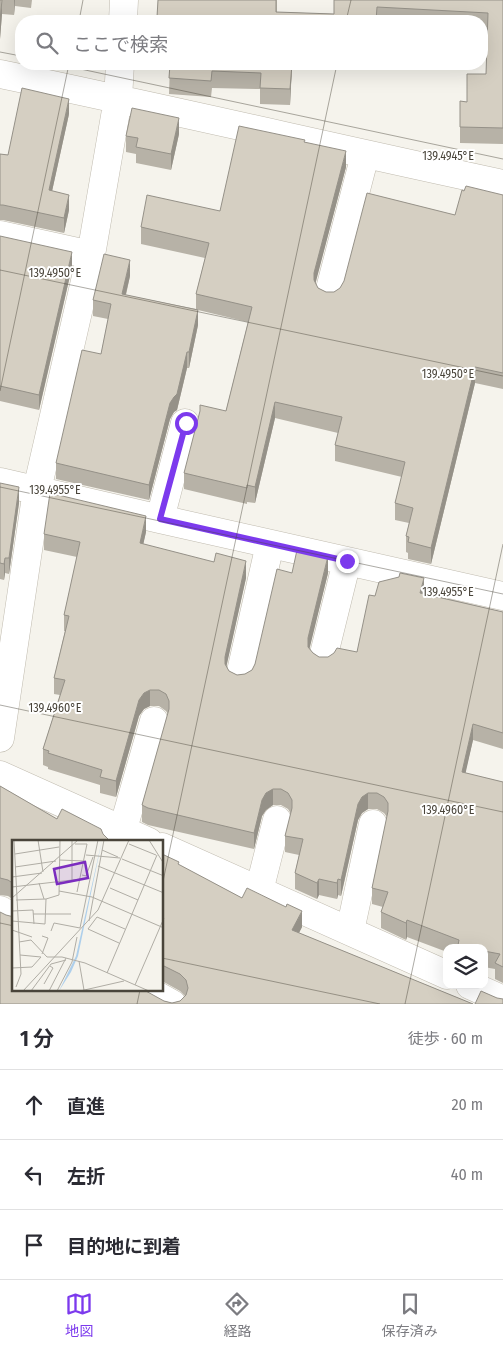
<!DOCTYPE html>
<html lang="ja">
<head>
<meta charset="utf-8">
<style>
  body { margin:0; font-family:"Fira Sans Condensed","Noto Sans JP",sans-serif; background:#f7f7f7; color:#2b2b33 }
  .controls { position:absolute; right:15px; bottom:15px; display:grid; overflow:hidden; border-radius:10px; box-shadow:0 5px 20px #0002 }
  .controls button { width:45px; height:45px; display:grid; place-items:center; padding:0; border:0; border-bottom:1px solid #e1e1e2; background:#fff; color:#2b2b33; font:25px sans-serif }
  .stop { position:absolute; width:15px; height:15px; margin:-11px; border:4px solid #7c3aed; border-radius:50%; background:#fff }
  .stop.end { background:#7c3aed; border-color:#fff; box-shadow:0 1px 5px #0008 }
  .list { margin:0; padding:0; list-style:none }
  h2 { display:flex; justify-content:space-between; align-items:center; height:65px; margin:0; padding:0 20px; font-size:21px }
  h2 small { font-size:16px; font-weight:400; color:#7c7c81 }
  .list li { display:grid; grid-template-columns:32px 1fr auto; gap:15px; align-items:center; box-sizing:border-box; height:70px; padding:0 20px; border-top:1px solid #e1e1e2 }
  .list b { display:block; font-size:19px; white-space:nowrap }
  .list em { font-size:16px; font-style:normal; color:#7c7c81 }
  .icon { flex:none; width:28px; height:28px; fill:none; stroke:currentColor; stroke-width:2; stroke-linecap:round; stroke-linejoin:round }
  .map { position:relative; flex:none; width:503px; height:1004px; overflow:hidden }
  .search { position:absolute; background:#fff; box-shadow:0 5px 20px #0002; left:15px; right:15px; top:15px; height:55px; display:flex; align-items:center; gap:12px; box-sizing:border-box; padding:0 18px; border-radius:20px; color:#7c7c81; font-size:19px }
  .sheet { height:275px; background:#fff }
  nav { display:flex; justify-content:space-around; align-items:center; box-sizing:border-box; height:70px; border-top:1px solid #e1e1e2; background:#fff; font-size:14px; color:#7c7c81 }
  nav a { display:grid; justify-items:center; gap:2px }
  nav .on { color:#7c3aed }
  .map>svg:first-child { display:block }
</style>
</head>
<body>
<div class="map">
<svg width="503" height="1004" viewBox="0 0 503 1004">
  <rect width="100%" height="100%" fill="#f5f3ec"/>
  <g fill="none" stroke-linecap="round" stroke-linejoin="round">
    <g stroke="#c0bbaf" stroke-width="29">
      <path id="minor" d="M 123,21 L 124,0
        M 0,74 C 168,109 335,148 503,184
        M 0,235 L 91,255
        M 329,293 L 365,155
        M 0,482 L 160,519 L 503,596
        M 160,519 L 185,423
        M 323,658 L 347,561
        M 240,676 L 270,544
        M 0,738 L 37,490 L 91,255 L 118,99 L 120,64
        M 0,775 L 149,842
        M 116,842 L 123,829 L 154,721
        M 162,847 L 447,975
        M 259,891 L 277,820
        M 0,910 L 14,918
        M 350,931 L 373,824
        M 470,985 L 503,1000
        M 147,990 L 172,1004"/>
    </g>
    <use href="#minor" stroke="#fff" stroke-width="28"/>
  </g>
  <path fill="#b7b2a7" d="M 0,0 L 32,0 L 31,8 L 15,6 L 14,15 L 2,14 L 0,39 Z
    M 158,0 L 277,0 L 277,12 L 334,14 L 334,0 L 503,0 L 503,144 L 460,143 L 460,101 L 467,102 L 486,74 L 488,29 L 482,28 L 482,21 L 157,21 Z
    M 170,64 L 374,64 L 374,66 L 354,65 L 353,70 L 292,68 L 290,105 L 260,104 L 260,89 L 212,88 L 211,97 L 169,94 Z
    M 69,114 L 52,191 L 69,210 L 64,233 L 3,220 L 0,220 L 0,154 L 8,155 Z
    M 179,134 L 171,170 L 136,163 L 136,154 L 126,152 L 126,136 Z
    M 305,142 L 346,167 L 315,283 L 318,288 L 326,292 L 334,292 L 455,215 L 503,195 L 503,389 L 475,383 L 431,564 L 408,559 L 408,553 L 406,552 L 406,536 L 409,523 L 395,520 L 395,503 L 402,477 L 335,461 L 335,445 L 338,433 L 275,418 L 255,503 L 247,502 L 247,504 L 184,489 L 184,473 L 226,411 L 248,322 L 198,310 L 198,325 L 189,368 L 187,368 L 177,410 L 174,412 L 170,419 L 149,500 L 56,479 L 56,463 L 101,354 L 108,319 L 93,316 L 93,300 L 130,276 L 126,295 L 196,309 L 196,294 L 205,258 L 141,244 L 141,227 L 220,211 Z
    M 0,236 L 72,267 L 39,410 L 0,401 Z
    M 0,483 L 19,503 L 9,574 L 5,573 L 4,580 L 0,579 Z
    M 146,532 L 143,544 L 246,578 L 226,666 L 229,671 L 237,675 L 245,674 L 252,670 L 255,664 L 292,573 L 328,573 L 309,648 L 313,653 L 319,657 L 328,657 L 357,652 L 375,596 L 424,593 L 503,612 L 503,749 L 473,740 L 465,773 L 503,782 L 503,983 L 495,979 L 495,969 L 484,967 L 484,948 L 447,948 L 447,952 L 407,937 L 406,940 L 381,928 L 381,912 L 383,907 L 372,904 L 372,888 L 387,817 L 384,813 L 377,809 L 368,809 L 362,813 L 358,820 L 341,896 L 338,895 L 337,899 L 319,895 L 317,899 L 295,889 L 295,873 L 299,855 L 285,852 L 285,836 L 291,814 L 288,809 L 281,805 L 273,805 L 266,810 L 262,816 L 254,849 L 148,825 L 142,822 L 142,805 L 168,714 L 166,711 L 159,706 L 150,706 L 144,709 L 139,716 L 116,797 L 100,793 L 100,785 L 48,769 L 48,767 L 43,765 L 43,749 L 60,695 L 54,694 L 54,678 L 65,631 L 64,631 L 64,615 L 77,557 L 44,550 L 44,534 Z
    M 0,786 L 57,819 L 103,834 L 109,840 L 116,841 L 14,842 L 14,900 L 8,896 L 0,895 Z
    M 162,854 L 179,865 L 242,898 L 302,927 L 299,933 L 473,1004 L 0,1004 L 164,1001 L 172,1003 L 180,1001 L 185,996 L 180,991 L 162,981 Z"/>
  <path fill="#959188" d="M 2,0 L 2,14 L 0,39 L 0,20 Z
    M 14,0 L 15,0 L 14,15 Z
    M 292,64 L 290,105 L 290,89 Z
    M 69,99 L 69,114 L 49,205 L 49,190 Z
    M 179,118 L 179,134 L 171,170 L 171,154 Z
    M 346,151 L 346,167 L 314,289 L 314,273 Z
    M 69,195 L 69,210 L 64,233 L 64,218 Z
    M 72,252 L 72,267 L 39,410 L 39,395 Z
    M 130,260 L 130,276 L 122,310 L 122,294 Z
    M 198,310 L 198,325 L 189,368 L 189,352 Z
    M 187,352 L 187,368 L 177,410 L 174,412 L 170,419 L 149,500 L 149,485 L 170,403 Z
    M 475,367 L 475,383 L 431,564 L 431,548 Z
    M 275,402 L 275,418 L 255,503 L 255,487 Z
    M 19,487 L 19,503 L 9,574 L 9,558 Z
    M 146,516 L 146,532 L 140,559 L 140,543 Z
    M 328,556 L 328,573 L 308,655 L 308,638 Z
    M 5,558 L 5,573 L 4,580 L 4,564 Z
    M 246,561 L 246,578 L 225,673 L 225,657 Z
    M 424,578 L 424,594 L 420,593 Z
    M 150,690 L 150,706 L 144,709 L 139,716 L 116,797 L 116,781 L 139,700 L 144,693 Z
    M 473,724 L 473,740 L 462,789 L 462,772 Z
    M 273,789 L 273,805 L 266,810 L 262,816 L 254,849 L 254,833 L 262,800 L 266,793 Z
    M 368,793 L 368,809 L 362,813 L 358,820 L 341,896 L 341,880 L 358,804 L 362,797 Z
    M 319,879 L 319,895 L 317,899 L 317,883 Z
    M 338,879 L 338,895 L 337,899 L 337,883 Z
    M 302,911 L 302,927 L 292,946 L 292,930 Z
    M 407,920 L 407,937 L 406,940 L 406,923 Z"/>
  <path fill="#d5cfc2" stroke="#959188" d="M 0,0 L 2,0 L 0,20 Z
    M 158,0 L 276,0 L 276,12 L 334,14 L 334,0 L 503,0 L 503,128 L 460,127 L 460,101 L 467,102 L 467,74 L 486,74 L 488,13 L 377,7 L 376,21 L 165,21 L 165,18 L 157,17 Z
    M 170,64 L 292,64 L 290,89 L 260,88 L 261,73 L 212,71 L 211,81 L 169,78 Z
    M 22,88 L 69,99 L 49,190 L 69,195 L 64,218 L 3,205 L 0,205 L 0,154 L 8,155 Z
    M 132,108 L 179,118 L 171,154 L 136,147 L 138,138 L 126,136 Z
    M 239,126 L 305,140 L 304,142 L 346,151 L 314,273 L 314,280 L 318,288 L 326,292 L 334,292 L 340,288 L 344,281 L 367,193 L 455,215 L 462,190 L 464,191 L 466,186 L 503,195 L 503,373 L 475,367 L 431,548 L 408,542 L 409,537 L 406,536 L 413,508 L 395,503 L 405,462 L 335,445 L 342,417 L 275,402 L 255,487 L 247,485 L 247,488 L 184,473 L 200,411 L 200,405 L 226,411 L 252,307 L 196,294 L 209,243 L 141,227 L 147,195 L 220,211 Z
    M 0,236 L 72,252 L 39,395 L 0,386 Z
    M 104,254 L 130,260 L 122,294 L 198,310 L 189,352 L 187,352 L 177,394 L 174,397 L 170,403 L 149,485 L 56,463 L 82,350 L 101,354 L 111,304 L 93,300 Z
    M 0,483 L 19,487 L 9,558 L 5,558 L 4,564 L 0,563 Z
    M 50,493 L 146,516 L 140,543 L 214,562 L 216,553 L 246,561 L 225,657 L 225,664 L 229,671 L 237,675 L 245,674 L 252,670 L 255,664 L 277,569 L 292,573 L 297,550 L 328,556 L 308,638 L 308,647 L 313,653 L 319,657 L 328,657 L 334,653 L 337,648 L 357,652 L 369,595 L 375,596 L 379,582 L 399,577 L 400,573 L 424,578 L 420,593 L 503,612 L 503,733 L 473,724 L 462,772 L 503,782 L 503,967 L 495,963 L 500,954 L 484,951 L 484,948 L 470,948 L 458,945 L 459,940 L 407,920 L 406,923 L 381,912 L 388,892 L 372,888 L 388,811 L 388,803 L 384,797 L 377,793 L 368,793 L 362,797 L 358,804 L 341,880 L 338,879 L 337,883 L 319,879 L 317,883 L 295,873 L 303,839 L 285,836 L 292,808 L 292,800 L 288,793 L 281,789 L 273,789 L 266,793 L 262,800 L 254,833 L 148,808 L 142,805 L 169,709 L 169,701 L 166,694 L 159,690 L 150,690 L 144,693 L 139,700 L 116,781 L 100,777 L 102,770 L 48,753 L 49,751 L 43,749 L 65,680 L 54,678 L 69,616 L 64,615 L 80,542 L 44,534 Z
    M 0,786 L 57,819 L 62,809 L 101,829 L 103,834 L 109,840 L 116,841 L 122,840 L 125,842 L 14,842 L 14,884 L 8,880 L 0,878 Z
    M 162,854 L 179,862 L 178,864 L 242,898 L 247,888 L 286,907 L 287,904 L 302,911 L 292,930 L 473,1004 L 0,1004 L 0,912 L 6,915 L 14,917 L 14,990 L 144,990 L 164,1001 L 172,1003 L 180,1001 L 186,995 L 188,988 L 186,980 L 180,974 L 162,965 Z
    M 481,991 L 497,998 L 503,999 L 503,1004 L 475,1004 Z"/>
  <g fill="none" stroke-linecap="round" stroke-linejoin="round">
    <path stroke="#7c3aed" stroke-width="6" d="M 186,423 L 160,519 L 347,561"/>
  </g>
  <path fill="none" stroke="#49443a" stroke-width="1" stroke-opacity="0.45" d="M 79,21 L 83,0M 346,21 L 351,0M 0,52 L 21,56M 57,64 L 503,159M 0,270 L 503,376M 0,391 L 69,64M 0,487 L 503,594M 0,705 L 503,812M 162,886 L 337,64M 0,923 L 14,926M 162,958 L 380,1004M 137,1004 L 140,990M 405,1004 L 503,544"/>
  <g transform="translate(12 840)">
    <rect width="151" height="151" fill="#f5f3ec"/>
    <path d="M 90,0 L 66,116 L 59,132 L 47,151 L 64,116 Z" fill="#aecfeb"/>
    <path fill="none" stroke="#b0ada5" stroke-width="1" d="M 2,0 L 9,134 L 4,147M 26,0 L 31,32M 137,0 L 152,24M 63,4 L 75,4 L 65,52M 117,4 L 144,15M 90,10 L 106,17M 3,14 L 47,7M 74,15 L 108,18M 110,19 L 152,36M 47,20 L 73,21M 86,26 L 152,53M 3,27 L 44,21M 70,35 L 74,36 L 81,17M 0,37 L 30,33M 60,40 L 60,0M 27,43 L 32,59M 0,47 L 69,39M 98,48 L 126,60M 47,51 L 80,57 L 152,88M 0,58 L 66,0M 4,60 L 34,59 L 47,55 L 48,0M 0,71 L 21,70 L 22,84M 21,74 L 59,74M 0,81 L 33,84 L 34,59M 77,81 L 92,0M 68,88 L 86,0M 0,90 L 20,97M 39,91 L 42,83 L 68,88M 30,96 L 36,98 L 30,114M 7,102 L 19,100 L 35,117 L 50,117 L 73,123 L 137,151M 107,103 L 76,89 L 85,77 L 113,89M 67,121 L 72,150M 39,124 L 54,120M 0,128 L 20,127 L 29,117 L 8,115M 95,133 L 145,15M 32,144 L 41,128 L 38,126M 123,145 L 152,78M 11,151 L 86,70 L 117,0M 19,151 L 39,124M 37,151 L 54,118M 45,151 L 60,122 L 65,97M 68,151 L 112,141"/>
    <path fill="#7b2cbf" fill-opacity="0.15" stroke="#7b2cbf" stroke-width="2.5" d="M 73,22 L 76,38 L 45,44 L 42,29 Z"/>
    <rect width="151" height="151" fill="none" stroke="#49443a" stroke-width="2.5"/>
  </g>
  <g font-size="12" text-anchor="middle" fill="#49443a" stroke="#fff" stroke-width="4" stroke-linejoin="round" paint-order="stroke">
    <text x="448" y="160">139.4945°E</text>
    <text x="55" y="277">139.4950°E</text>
    <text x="448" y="378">139.4950°E</text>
    <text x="55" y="494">139.4955°E</text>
    <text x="448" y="596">139.4955°E</text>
    <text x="55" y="712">139.4960°E</text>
    <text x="448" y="814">139.4960°E</text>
  </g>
</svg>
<div class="controls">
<button><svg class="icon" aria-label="layers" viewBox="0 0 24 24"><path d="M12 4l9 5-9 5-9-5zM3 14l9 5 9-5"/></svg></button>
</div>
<div class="stop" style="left:186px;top:423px"></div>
<div class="stop end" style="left:347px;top:561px"></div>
<div class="search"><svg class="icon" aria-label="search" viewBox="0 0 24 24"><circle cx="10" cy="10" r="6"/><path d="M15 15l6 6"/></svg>ここで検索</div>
</div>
<section class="sheet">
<h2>1 分<small>徒歩 · 60 m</small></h2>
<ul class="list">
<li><svg class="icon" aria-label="ahead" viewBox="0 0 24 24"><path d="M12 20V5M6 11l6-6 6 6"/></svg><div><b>直進</b></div><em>20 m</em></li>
<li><svg class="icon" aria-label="left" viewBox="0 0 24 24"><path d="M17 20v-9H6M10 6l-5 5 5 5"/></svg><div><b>左折</b></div><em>40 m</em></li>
<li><svg class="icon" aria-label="arrive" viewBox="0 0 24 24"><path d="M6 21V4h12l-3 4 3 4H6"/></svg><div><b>目的地に到着</b></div></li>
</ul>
</section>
<nav>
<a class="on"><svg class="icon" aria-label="map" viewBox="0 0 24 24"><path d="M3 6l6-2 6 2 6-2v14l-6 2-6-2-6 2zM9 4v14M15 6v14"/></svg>地図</a>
<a><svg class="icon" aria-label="directions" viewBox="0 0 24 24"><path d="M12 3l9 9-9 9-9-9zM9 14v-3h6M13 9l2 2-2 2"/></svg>経路</a>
<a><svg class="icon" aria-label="saved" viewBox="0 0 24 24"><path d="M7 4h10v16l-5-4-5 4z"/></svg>保存済み</a>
</nav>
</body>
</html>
